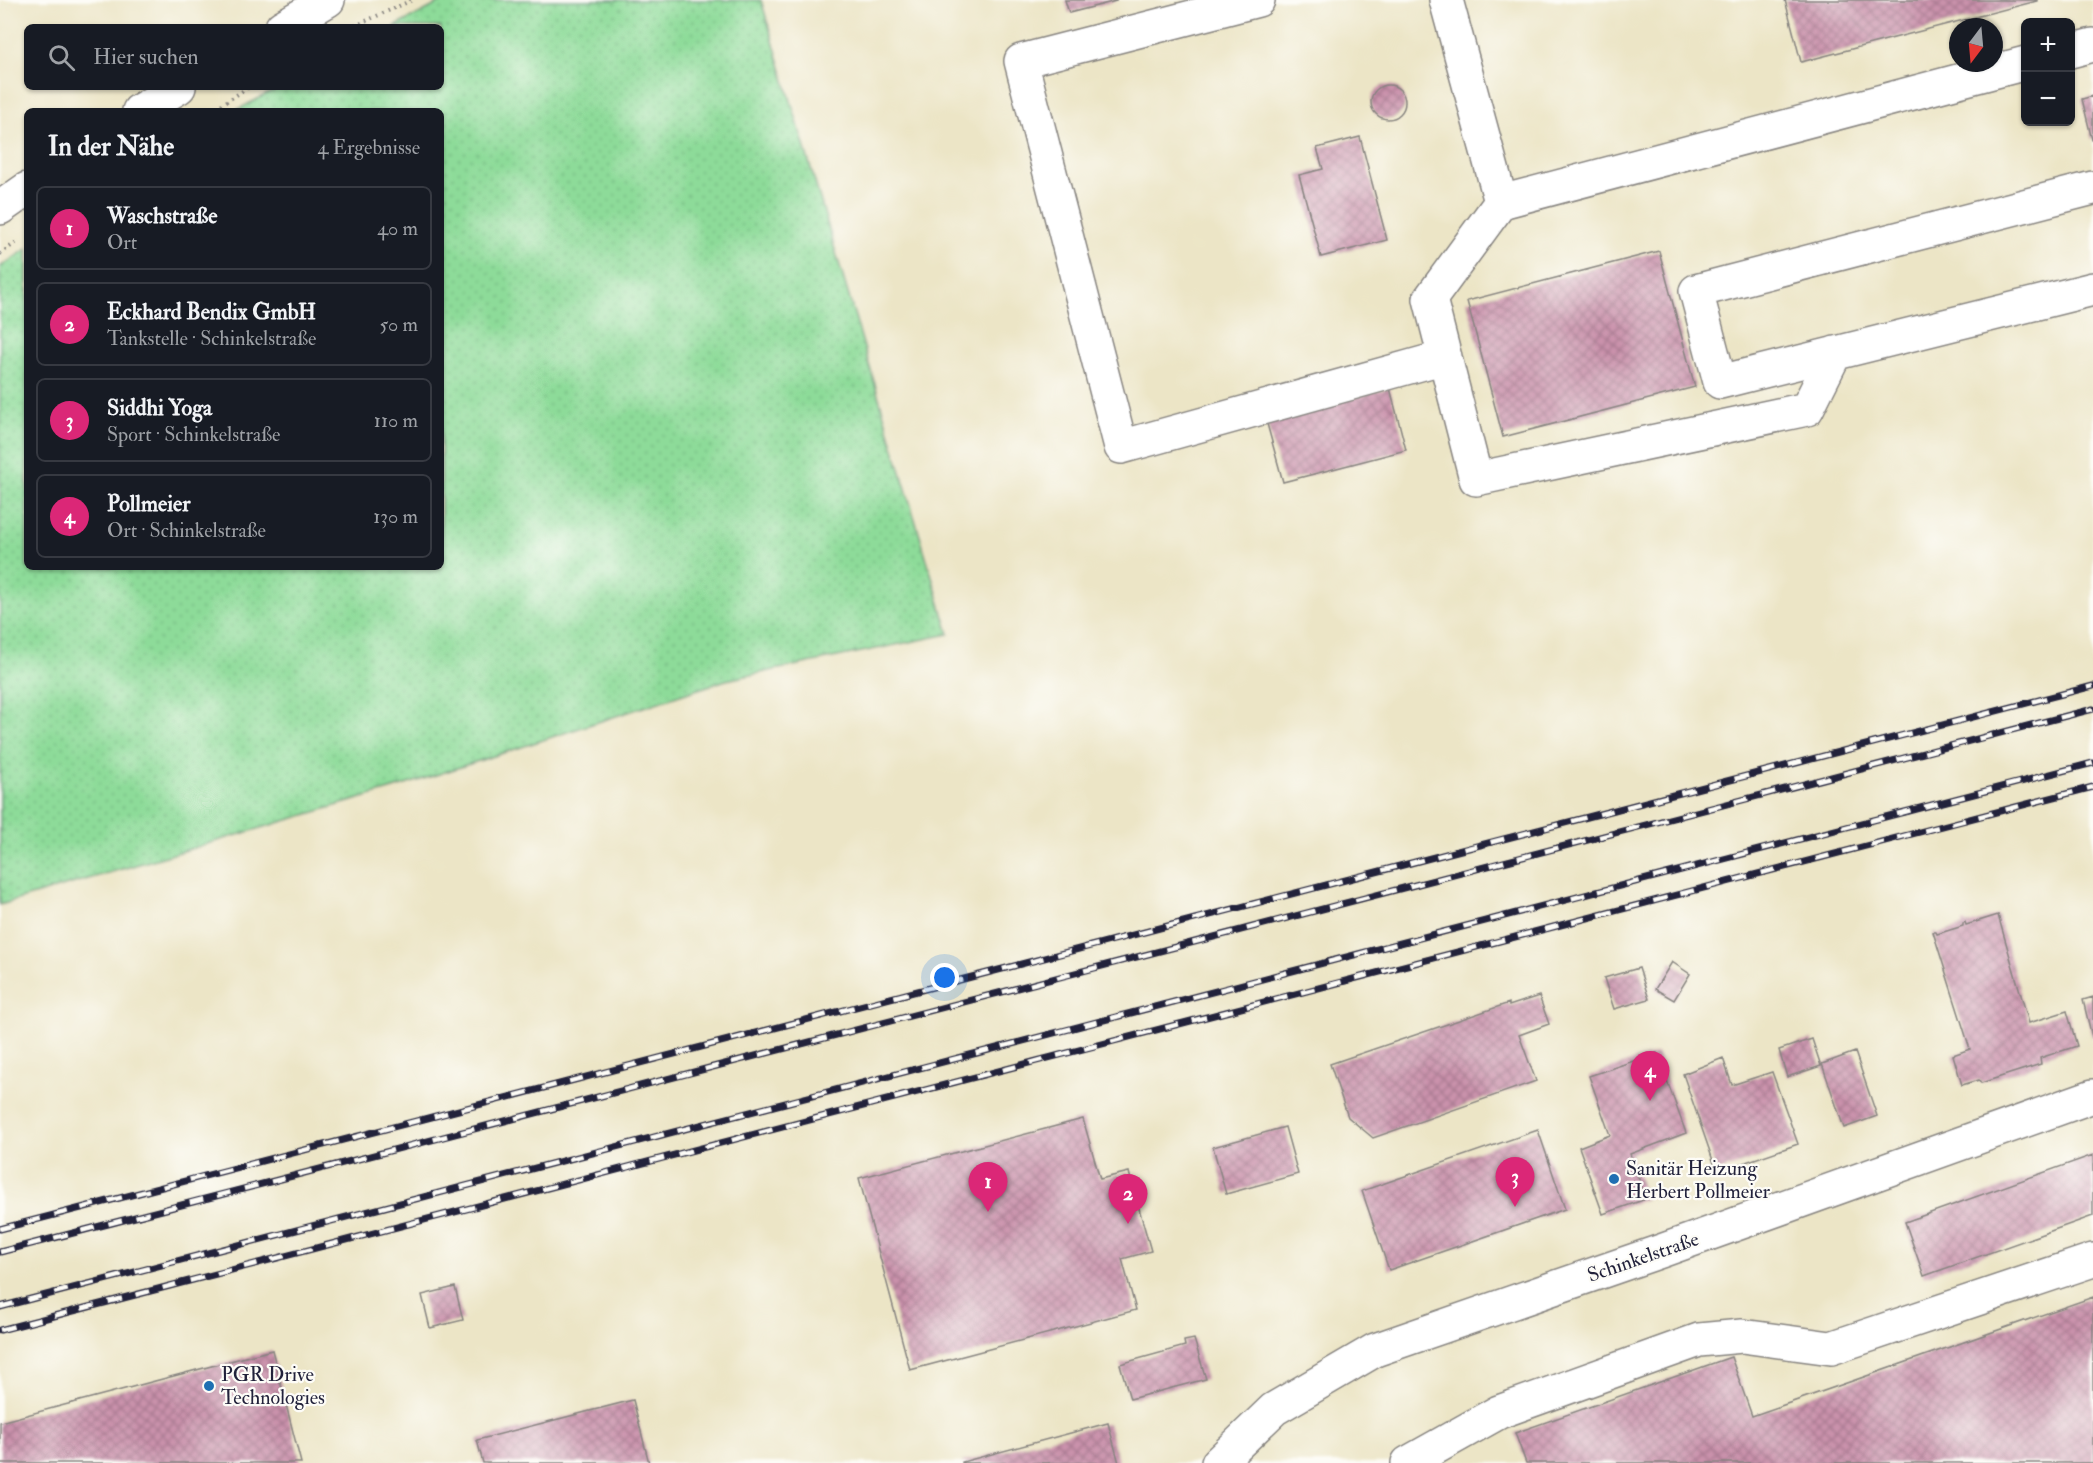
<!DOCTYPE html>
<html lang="de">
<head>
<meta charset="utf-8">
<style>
  body { margin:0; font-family:"IM FELL Double Pica",serif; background:#20242c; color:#f1f3f6 }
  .controls { position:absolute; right:18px; top:18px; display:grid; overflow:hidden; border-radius:9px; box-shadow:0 2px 4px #0004 }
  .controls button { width:54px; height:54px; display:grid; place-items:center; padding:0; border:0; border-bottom:2px solid #363941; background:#171b24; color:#f1f3f6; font:30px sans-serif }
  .compass { position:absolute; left:1949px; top:18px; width:54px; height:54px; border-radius:50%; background:#171b24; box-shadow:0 2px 4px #0004; rotate:196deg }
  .you { position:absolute; left:945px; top:978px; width:21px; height:21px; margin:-15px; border:4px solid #fff; border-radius:50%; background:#1a73e8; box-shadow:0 0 0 9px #1a73e833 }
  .badge { display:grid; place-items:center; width:39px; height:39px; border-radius:50%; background:#db2777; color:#fff; font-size:20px; font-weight:700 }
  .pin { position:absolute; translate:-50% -50px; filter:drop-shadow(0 2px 3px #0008) }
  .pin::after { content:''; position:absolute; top:32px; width:21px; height:18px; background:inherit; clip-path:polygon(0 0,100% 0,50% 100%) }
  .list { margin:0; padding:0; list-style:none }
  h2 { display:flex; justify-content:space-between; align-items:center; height:78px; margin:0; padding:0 24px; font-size:26px }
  h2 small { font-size:20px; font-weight:400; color:#9ea1a6 }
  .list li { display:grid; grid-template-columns:39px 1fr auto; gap:18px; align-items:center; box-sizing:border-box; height:84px; margin:0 12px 12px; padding:0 12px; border:2px solid #363941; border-radius:9px }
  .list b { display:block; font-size:22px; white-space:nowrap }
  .list p { margin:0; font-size:20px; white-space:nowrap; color:#9ea1a6 }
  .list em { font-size:20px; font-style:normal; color:#9ea1a6 }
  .icon { flex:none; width:33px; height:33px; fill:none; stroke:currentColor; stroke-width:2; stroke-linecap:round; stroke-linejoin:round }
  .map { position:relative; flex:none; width:2093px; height:1463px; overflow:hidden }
  .search { position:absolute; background:#171b24; box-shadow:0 2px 4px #0004; left:24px; top:24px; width:420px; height:66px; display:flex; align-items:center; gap:15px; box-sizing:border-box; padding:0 21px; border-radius:9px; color:#9ea1a6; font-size:22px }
  .panel { position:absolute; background:#171b24; box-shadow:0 2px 4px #0004; left:24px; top:108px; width:420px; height:462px; border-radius:9px }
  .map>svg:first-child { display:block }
</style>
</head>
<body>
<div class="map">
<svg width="2093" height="1463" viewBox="0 0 2093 1463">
  <defs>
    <pattern id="grass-dots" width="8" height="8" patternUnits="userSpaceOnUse" patternTransform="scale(1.5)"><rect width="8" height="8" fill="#8ddb99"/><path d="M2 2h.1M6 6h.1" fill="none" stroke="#79bc85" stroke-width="1.8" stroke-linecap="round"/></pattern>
    <pattern id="building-cross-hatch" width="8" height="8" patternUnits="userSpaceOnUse" patternTransform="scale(1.5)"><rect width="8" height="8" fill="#ca92ac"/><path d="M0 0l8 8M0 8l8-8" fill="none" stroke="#a4778d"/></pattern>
  </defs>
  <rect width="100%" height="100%" fill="#fdfcf7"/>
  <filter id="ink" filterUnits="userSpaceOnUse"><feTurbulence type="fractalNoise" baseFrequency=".0167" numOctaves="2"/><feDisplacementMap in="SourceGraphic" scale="12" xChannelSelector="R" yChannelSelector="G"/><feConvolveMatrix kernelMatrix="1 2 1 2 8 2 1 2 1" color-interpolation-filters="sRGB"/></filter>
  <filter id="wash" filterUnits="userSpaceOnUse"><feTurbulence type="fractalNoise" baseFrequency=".008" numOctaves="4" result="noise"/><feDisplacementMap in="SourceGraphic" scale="24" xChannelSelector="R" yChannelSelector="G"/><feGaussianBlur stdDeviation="1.35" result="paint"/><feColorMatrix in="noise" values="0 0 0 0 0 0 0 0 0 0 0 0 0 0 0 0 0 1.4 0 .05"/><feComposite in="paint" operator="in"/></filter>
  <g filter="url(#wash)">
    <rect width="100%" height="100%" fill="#ece5c6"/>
    <path fill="url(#grass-dots)" stroke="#587e6a" stroke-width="1.5" d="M 445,0 L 761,0 L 949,634 L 726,680 L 393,789 L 0,905 L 0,267 L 27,249 L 27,567 L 441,567 L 441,111 L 235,111 L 280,87 L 441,87 L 441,27 L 394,27 Z"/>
    <g id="blocks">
      <path fill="url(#building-cross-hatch)" d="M 1065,0 L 1115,0 L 1116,1 L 1069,13 Z
        M 1785,0 L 2037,0 L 2037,1 L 1801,62 Z
        M1371 102a17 17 0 1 1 34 0a17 17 0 1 1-34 0Z
        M 2093,96 L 2093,140 L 2092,140 L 2082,99 Z
        M 1360,137 L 1387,240 L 1321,257 L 1299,175 L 1323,169 L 1317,148 Z
        M 1659,251 L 1695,387 L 1503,437 L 1467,301 Z
        M 1390,388 L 1406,450 L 1283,482 L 1266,420 Z
        M 1998,915 L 2029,1023 L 2067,1011 L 2077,1046 L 2040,1058 L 2041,1064 L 1981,1083 L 1979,1080 L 1962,1085 L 1953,1055 L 1970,1049 L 1933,932 L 1936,932 L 1937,934 L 1963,926 L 1963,923 L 1965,922 L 1966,925 Z
        M 1672,962 L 1690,974 L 1674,1000 L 1655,989 Z
        M 1639,968 L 1649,999 L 1614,1009 L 1604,978 Z
        M 1539,996 L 1549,1024 L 1519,1035 L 1536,1081 L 1373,1138 L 1348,1117 L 1330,1064 L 1509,1003 L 1509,1006 Z
        M 2093,997 L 2093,1037 L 2092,1037 L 2083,1000 Z
        M 1812,1039 L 1821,1066 L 1787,1077 L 1779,1050 Z
        M 1855,1052 L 1877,1116 L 1844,1128 L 1822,1064 Z
        M 1657,1053 L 1686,1133 L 1630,1154 L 1646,1199 L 1603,1214 L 1579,1147 L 1610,1135 L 1589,1076 Z
        M 1723,1058 L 1732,1085 L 1772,1072 L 1798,1144 L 1717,1172 L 1683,1074 Z
        M 1083,1119 L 1100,1179 L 1129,1172 L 1131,1180 L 1151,1251 L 1122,1259 L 1136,1310 L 910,1370 L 859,1178 Z
        M 1285,1127 L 1298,1174 L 1226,1194 L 1213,1147 Z
        M 1538,1130 L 1565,1209 L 1389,1270 L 1362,1191 Z
        M 2093,1155 L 2093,1216 L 1924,1276 L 1905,1222 Z
        M 455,1287 L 463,1320 L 430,1328 L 422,1295 Z
        M 2093,1297 L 2093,1463 L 1526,1463 L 1515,1433 L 1731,1357 L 1752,1416 Z
        M 1194,1339 L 1206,1379 L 1130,1399 L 1120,1364 L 1185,1346 L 1184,1341 Z
        M 272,1350 L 301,1463 L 0,1463 L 0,1422 Z
        M 633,1400 L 649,1463 L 483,1463 L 477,1440 Z
        M 1108,1423 L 1119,1463 L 962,1463 L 962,1462 Z"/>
    </g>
  </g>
  <g filter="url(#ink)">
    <use href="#blocks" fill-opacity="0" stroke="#878480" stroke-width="1.5"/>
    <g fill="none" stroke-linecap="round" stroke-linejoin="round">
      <g stroke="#878480" stroke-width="36">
        <path id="minor" d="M 1258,0 L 1021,61 L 1121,447 L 1445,357
          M 1446,0 L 1501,202 L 2026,63
          M 282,27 L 328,0
          M 2070,51 L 2093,45
          M 139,111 L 179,87
          M 2093,188 L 1696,291 L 1720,382 L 2093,289
          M 1501,202 L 1430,299 L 1476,479 L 1807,409 L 1835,353
          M 0,208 L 27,189
          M 1218,1463 L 1274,1409 L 1375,1350 L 1661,1251 L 2093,1096
          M 1408,1463 L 1499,1412 L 1699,1340 L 1742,1336 L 1831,1348 L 2093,1260"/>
      </g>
      <path stroke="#878480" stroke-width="4" stroke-dasharray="1.5 4.5" stroke-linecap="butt" d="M 355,26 L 412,0
        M 211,111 L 249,87
        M 0,254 L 17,242"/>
      <use href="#minor" stroke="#fff" stroke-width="33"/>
      <g stroke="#22223b" stroke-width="7">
        <path id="rail" d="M 0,1229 L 2093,686
          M 0,1252 L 2093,709
          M 0,1307 L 2093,763
          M 0,1330 L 2093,787"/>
      </g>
      <use href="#rail" stroke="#fdfcf7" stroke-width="4.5" stroke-dasharray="14" stroke-linecap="butt"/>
    </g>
  </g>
  <g fill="#1f6fb2" stroke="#fdfcf7" stroke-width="2">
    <circle cx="1614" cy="1179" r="6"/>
    <circle cx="209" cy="1386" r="6"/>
  </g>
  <g text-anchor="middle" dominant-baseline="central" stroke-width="4.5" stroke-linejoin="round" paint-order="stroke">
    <g font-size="20" fill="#22223b" stroke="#fdfcf7" text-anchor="start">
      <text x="1626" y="1168">Sanitär Heizung<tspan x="1626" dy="23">Herbert Pollmeier</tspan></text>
      <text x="221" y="1374">PGR Drive<tspan x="221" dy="23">Technologies</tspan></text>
    </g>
    <g font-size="20" fill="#22223b" stroke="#fdfcf7">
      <text transform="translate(1643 1257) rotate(-19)">Schinkelstraße</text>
    </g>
  </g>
</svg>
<div class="controls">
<button>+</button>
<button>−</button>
</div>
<svg class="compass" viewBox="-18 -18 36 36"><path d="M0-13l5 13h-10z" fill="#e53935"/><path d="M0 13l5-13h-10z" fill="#9ea1a6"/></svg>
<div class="you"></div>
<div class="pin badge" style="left:988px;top:1212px">1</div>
<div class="pin badge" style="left:1128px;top:1224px">2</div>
<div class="pin badge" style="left:1515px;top:1207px">3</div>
<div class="pin badge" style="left:1650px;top:1101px">4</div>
<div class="search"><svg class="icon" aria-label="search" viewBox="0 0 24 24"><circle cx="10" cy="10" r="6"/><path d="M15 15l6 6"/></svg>Hier suchen</div>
<section class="panel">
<h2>In der Nähe<small>4 Ergebnisse</small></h2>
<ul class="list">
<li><span class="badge">1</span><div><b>Waschstraße</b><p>Ort</p></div><em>40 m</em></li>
<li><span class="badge">2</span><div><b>Eckhard Bendix GmbH</b><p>Tankstelle · Schinkelstraße</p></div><em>50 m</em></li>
<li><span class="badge">3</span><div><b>Siddhi Yoga</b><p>Sport · Schinkelstraße</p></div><em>110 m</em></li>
<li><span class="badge">4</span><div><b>Pollmeier</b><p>Ort · Schinkelstraße</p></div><em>130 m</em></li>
</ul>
</section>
</div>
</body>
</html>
